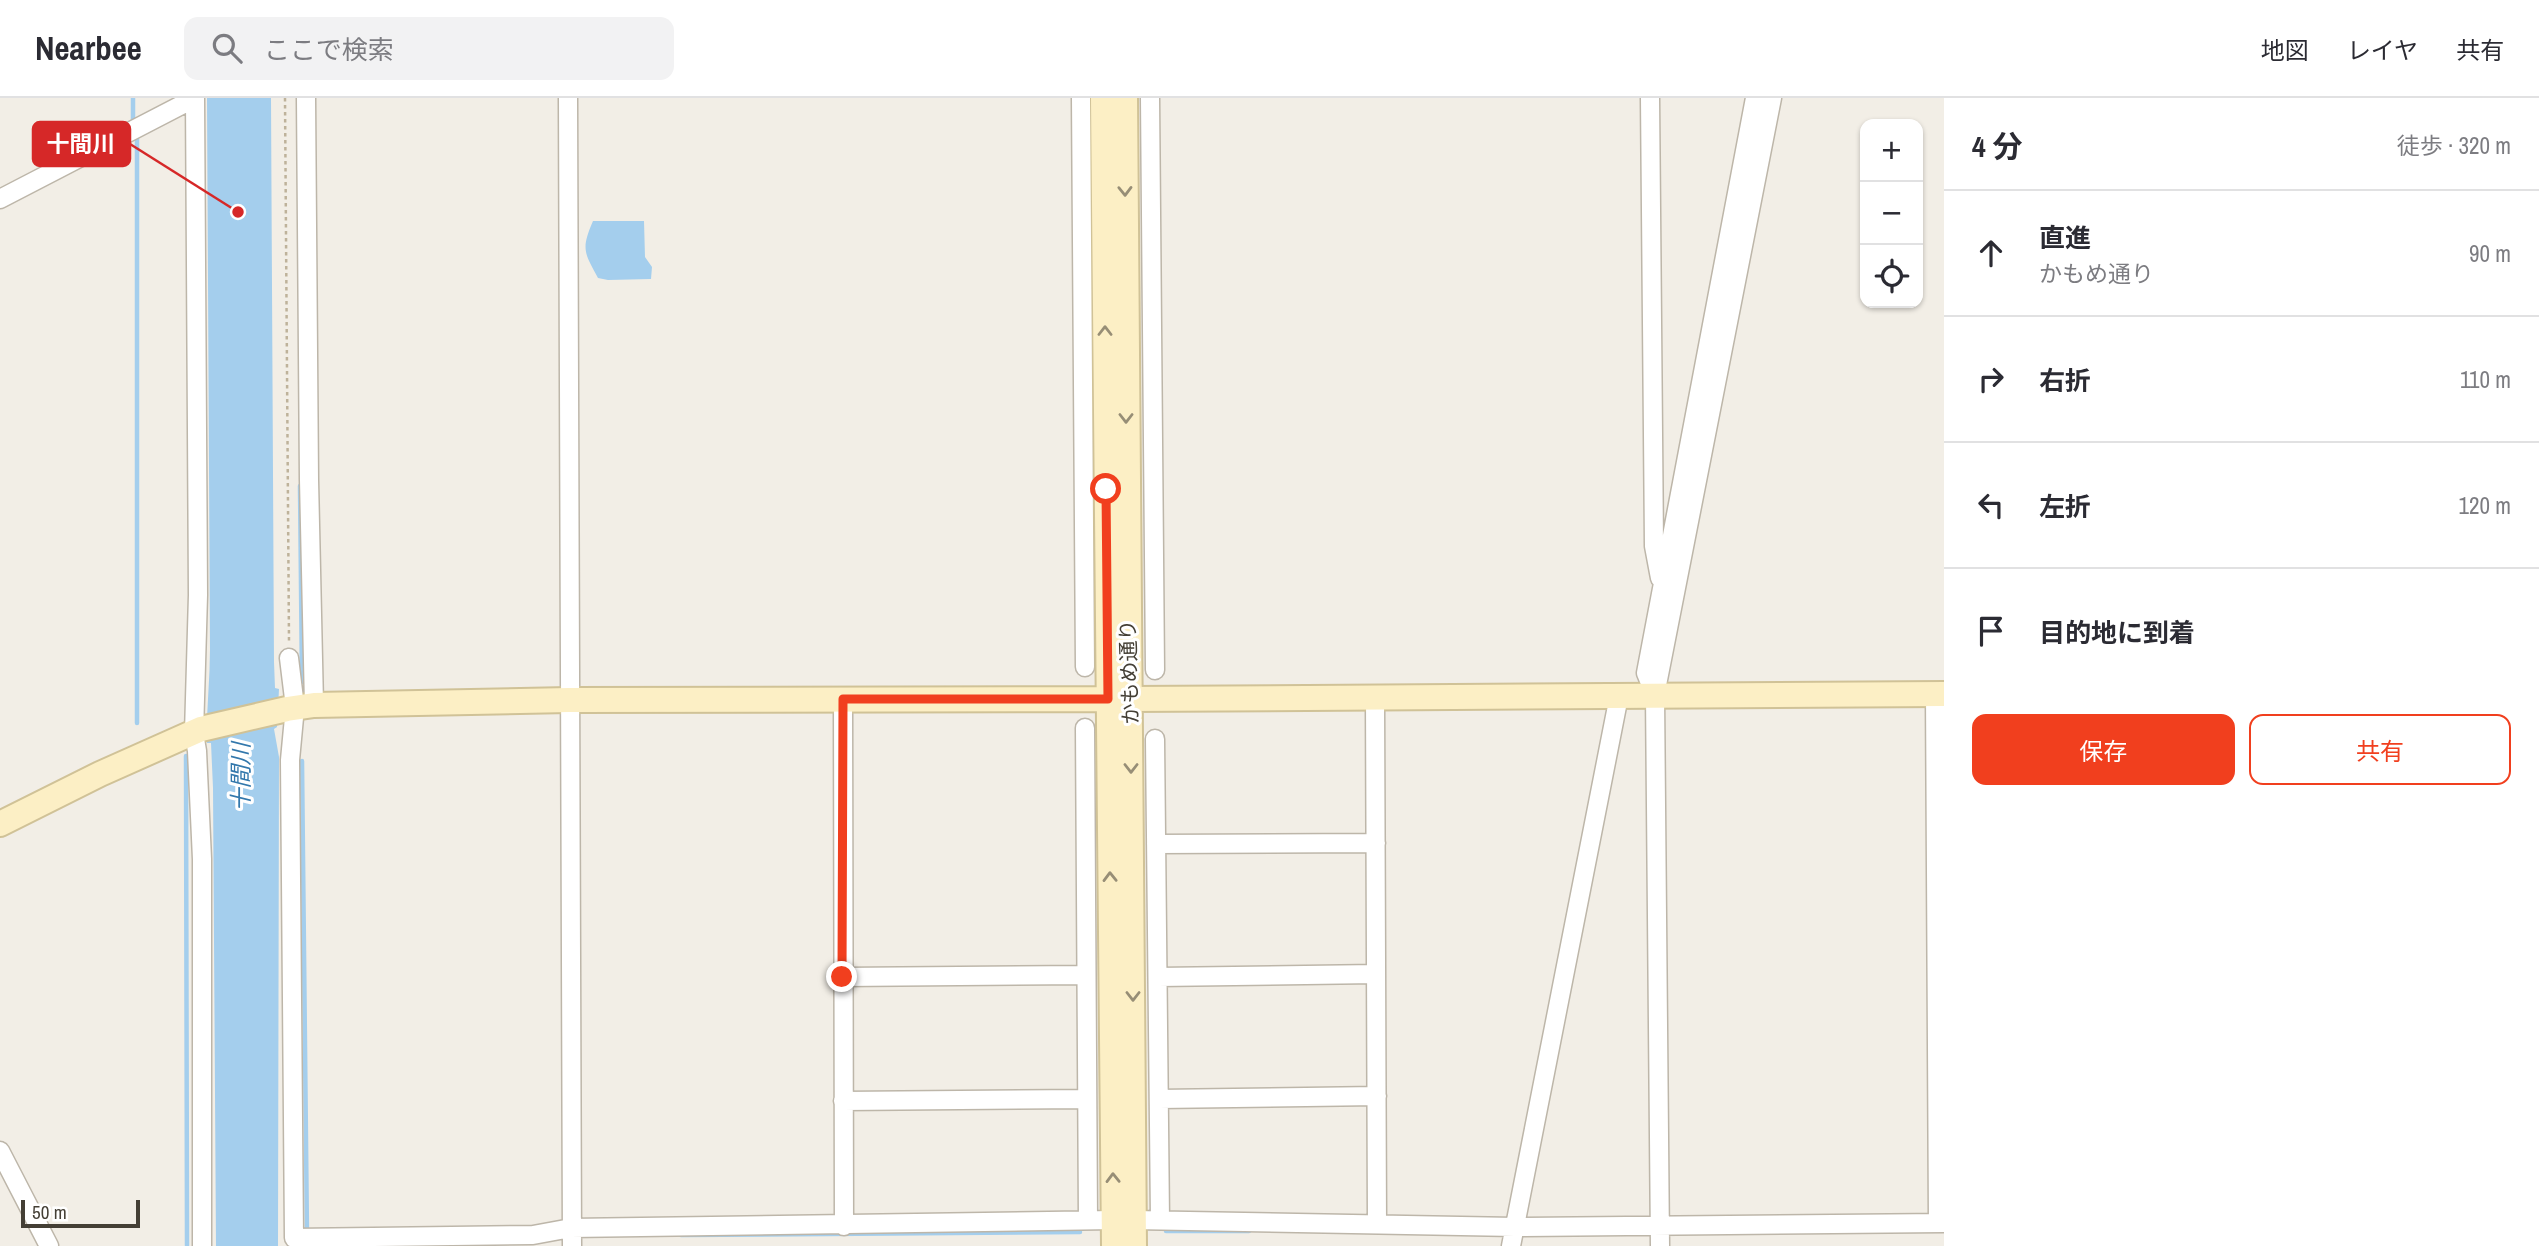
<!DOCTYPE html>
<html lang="ja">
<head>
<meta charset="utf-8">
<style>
  body { margin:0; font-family:"Archivo Narrow","Noto Sans JP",sans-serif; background:#f2f2f3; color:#2b2b33 }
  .controls { position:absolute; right:21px; top:21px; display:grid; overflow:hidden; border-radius:14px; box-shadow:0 2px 5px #0004 }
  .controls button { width:63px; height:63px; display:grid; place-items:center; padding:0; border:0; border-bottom:2px solid #e1e1e2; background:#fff; color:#2b2b33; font:35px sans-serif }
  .scale { position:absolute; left:21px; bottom:18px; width:119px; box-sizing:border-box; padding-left:7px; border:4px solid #443f35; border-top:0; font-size:19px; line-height:24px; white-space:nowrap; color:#443f35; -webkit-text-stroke:5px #fff; paint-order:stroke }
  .stop { position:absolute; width:21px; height:21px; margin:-16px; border:5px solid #f13f1e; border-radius:50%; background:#fff }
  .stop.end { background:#f13f1e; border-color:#fff; box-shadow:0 2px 7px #0008 }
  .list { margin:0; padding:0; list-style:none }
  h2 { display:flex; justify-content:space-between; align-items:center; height:91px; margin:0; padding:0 28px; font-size:30px }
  h2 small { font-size:23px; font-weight:400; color:#7c7c81 }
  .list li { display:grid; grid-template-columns:46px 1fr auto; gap:21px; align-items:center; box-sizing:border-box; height:126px; padding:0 28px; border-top:2px solid #e1e1e2 }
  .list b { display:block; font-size:26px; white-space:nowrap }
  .list p { margin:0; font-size:23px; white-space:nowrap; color:#7c7c81 }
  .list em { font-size:23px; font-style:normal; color:#7c7c81 }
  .actions { display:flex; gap:14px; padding:21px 28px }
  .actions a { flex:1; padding:16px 0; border:2px solid #f13f1e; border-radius:14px; text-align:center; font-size:24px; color:#f13f1e }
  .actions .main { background:#f13f1e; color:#fff }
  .icon { flex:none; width:38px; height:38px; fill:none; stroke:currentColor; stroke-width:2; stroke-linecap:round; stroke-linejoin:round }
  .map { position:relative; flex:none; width:1944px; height:1148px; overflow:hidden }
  header { display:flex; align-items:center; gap:42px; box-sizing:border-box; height:98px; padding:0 35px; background:#fff; border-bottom:2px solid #e1e1e2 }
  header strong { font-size:33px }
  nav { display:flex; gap:38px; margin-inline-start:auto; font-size:24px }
  .search { width:490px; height:63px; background:#f2f2f3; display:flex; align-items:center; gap:18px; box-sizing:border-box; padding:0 24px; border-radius:14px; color:#7c7c81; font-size:26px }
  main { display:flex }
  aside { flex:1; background:#fff }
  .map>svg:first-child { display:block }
</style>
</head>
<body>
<header>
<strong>Nearbee</strong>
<div class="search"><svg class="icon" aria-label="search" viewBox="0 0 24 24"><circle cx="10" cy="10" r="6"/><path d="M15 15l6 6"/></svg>ここで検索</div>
<nav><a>地図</a><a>レイヤ</a><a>共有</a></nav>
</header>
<main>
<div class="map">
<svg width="1944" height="1148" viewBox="0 0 1944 1148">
  <rect width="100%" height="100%" fill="#f2eee6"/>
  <path fill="#a4ceed" d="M 207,0 L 271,0 L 274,564 L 275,590 L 279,591 L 277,629 L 274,631 L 279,659 L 278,1148 L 216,1148 L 213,690 L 211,645 L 207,645 C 206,614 210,583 210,552 Z
    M 593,123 L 644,123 L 645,159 L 652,169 L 651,181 L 608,182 L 598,180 C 584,154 581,151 593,123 Z"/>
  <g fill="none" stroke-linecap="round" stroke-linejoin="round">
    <path stroke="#a4ceed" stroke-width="4.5" d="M 133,0 L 133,22
      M 137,41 L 137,625
      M 300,388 L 302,584
      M 186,658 L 187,1147
      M 302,663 L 307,1137
      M 1166,1133 L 1249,1133
      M 681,1137 L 1080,1134"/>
    <g stroke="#bdb6a9" stroke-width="21">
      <path id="street" d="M 195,0 L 198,497 L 194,635 L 197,653 L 202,761 L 202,1148
        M 306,0 L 309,382 L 314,607
        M 568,0 L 572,1148
        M 1081,0 L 1085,569
        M 1150,0 L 1155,572
        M 1650,0 L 1654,448 L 1660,480
        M 0,101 L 195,0
        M 289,560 L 295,609 L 290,662 L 294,1140 L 533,1137 L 571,1130 L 1114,1122
        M 1935,596 L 1938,1125
        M 1655,597 L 1646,575 L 1755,0
        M 1375,600 L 1377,1126
        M 843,601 L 844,1128
        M 1085,630 L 1088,1122
        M 1155,641 L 1160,1122
        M 1156,746 L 1376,745
        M 842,879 L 1086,877
        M 1158,879 L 1376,876
        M 1159,1001 L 1377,998
        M 843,1003 L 1087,1001
        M 0,1053 L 49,1148
        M 1133,1122 L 1515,1129 L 1944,1125
        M 1511,1148 L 1619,598
        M 1660,1148 L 1655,597 L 1772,0"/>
    </g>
    <g stroke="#d0c297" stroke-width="28">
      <path id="secondary" d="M 1103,0 L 1114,1148
        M 1125,0 L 1134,1148
        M 0,726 L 100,676 L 201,631 L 287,611 L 314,607 L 569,602 L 1131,601 L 1944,596"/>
    </g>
    <path stroke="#beb29a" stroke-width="2.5" stroke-dasharray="3.5 3.5" stroke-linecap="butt" d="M 285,0 L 289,543"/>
    <use href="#street" stroke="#fff" stroke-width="18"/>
    <use href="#secondary" stroke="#fcefc5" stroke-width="24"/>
  </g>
  <defs><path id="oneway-chevron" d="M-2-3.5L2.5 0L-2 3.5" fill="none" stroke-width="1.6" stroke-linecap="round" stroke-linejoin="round" transform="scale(1.75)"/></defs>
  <g stroke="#978e76">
    <use href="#oneway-chevron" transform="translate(1125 93) rotate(89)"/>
    <use href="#oneway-chevron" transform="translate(1105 233) rotate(-90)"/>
    <use href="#oneway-chevron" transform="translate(1126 320) rotate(90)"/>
    <use href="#oneway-chevron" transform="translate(1131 670) rotate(90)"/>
    <use href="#oneway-chevron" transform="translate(1110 779) rotate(-91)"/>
    <use href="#oneway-chevron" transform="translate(1133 898) rotate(90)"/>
    <use href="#oneway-chevron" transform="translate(1113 1080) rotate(-91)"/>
  </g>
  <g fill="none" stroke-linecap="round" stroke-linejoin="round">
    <path stroke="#f13f1e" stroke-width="9" d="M 842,879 L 843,601 L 1108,601 L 1106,391"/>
  </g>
  <g text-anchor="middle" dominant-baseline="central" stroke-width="6" stroke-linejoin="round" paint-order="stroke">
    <g font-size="21" fill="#443f35" stroke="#fff">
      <text transform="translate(1129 574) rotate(-92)">かもめ通り</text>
    </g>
    <g font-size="23" font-style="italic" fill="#3378ac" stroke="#fff">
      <text transform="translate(240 679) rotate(-90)">十間川</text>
    </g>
  </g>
  <path fill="none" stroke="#d62828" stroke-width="2.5" d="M238 114L130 46"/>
  <circle fill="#d62828" stroke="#fff" stroke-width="2.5" cx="238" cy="114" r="7"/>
  <rect fill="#d62828" stroke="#d62828" stroke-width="2.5" x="33" y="24" width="97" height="44" rx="7"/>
  <g font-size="23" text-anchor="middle" font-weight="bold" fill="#fff">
    <text x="81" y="54">十間川</text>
  </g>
</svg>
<div class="controls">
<button>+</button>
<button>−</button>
<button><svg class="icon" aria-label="locate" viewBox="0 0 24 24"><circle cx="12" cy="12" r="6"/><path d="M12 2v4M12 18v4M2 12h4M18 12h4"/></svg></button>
</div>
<div class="scale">50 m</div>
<div class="stop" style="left:1106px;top:391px"></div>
<div class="stop end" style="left:842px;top:879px"></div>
</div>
<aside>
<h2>4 分<small>徒歩 · 320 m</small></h2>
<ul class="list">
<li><svg class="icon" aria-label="ahead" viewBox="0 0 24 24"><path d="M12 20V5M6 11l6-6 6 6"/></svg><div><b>直進</b><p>かもめ通り</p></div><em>90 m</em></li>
<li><svg class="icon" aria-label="right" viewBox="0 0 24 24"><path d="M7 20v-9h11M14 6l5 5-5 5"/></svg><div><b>右折</b></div><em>110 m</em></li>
<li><svg class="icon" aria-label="left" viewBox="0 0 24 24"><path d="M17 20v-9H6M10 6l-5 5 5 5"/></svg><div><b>左折</b></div><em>120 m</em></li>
<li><svg class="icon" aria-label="arrive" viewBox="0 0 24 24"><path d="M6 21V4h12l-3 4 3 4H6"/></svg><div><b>目的地に到着</b></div></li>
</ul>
<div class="actions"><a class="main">保存</a><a>共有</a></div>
</aside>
</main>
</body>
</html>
